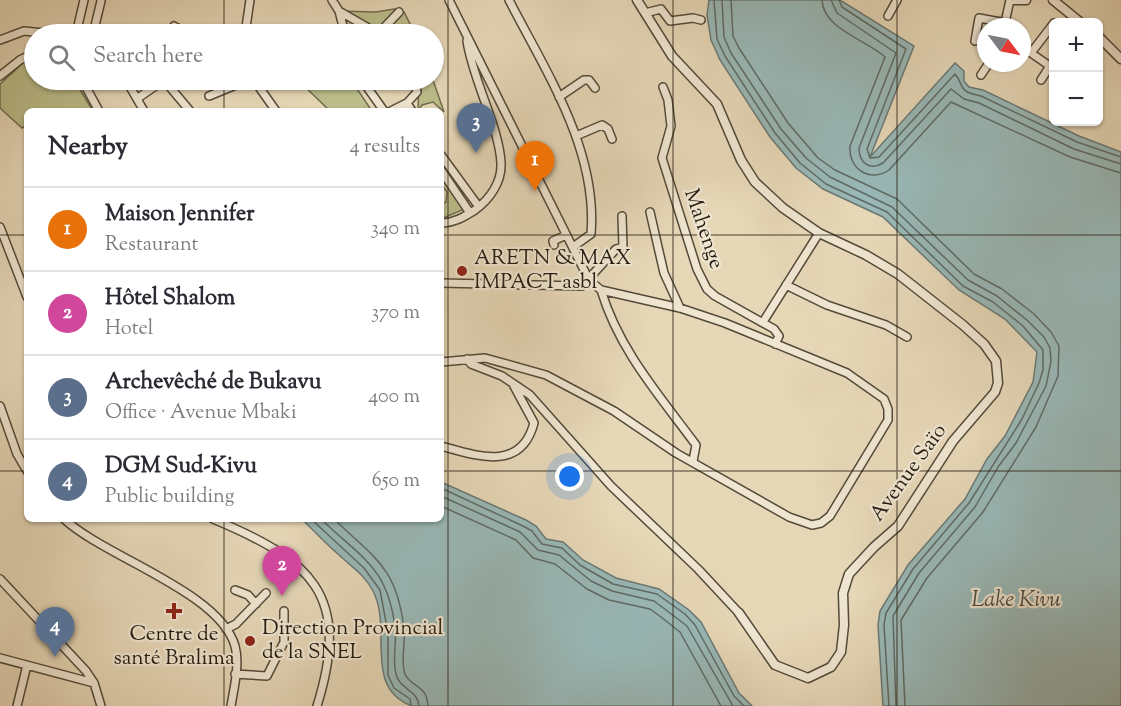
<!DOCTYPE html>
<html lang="en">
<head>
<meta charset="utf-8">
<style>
  body { margin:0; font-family:"Sorts Mill Goudy",serif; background:#f2f2f3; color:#2b2b33 }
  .controls { position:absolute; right:18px; top:18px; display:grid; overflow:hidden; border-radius:9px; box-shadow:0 2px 4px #0004 }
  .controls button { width:54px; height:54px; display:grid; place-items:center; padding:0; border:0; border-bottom:2px solid #e1e1e2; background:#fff; color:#2b2b33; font:30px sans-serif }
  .compass { position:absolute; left:977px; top:18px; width:54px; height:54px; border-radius:50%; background:#fff; box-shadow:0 2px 4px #0004; rotate:122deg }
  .you { position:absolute; left:570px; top:477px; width:21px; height:21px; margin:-15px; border:4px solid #fff; border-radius:50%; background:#1a73e8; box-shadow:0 0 0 9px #1a73e833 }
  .badge { display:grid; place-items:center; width:39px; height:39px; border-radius:50%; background:#b45309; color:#fff; font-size:20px; font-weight:700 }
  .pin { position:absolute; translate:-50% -50px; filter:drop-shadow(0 2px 3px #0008) }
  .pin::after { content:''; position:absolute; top:32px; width:21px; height:18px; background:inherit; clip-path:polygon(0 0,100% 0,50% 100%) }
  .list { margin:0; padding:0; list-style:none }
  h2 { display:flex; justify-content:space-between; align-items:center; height:78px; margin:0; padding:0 24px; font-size:26px }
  h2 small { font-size:20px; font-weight:400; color:#7c7c81 }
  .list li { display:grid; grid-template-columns:39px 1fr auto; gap:18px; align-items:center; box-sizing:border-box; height:84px; padding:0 24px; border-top:2px solid #e1e1e2 }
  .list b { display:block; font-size:22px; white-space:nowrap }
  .list p { margin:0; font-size:20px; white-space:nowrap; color:#7c7c81 }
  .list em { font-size:20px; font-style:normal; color:#7c7c81 }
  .icon { flex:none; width:33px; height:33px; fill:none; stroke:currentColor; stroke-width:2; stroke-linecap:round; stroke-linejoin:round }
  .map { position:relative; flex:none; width:1121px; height:706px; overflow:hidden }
  .search { position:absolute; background:#fff; box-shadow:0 2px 4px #0004; left:24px; top:24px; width:420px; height:66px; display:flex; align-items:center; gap:15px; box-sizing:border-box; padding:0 21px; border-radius:33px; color:#7c7c81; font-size:22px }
  .panel { position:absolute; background:#fff; box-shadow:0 2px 4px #0004; left:24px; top:108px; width:420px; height:414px; border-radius:9px }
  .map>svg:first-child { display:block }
</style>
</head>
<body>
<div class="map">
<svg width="1121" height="706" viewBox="0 0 1121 706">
  <rect width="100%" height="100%" fill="#e6d7b7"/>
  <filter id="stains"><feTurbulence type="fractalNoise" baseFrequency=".00333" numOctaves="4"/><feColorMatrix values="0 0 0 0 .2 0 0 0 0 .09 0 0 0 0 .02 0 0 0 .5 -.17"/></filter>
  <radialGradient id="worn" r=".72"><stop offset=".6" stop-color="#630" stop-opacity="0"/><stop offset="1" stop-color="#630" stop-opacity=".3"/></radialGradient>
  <path fill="#bbbd8a" stroke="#706c4e" stroke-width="1.5" d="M 394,9 L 404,12 L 415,34 L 381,34 L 344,15 L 369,34 L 350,34 L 339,11 L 376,12 Z
    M 34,60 L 34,80 L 74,80 L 93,111 L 27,111 L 27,125 L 22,128 L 0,108 L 0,84 L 23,63 Z
    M 304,80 L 351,80 L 372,111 L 330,111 L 300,82 Z
    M 419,80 L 433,80 L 444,112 L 433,102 L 422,105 L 418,111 Z
    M 441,173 L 468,202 L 462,210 L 441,219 L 441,204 L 446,202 L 447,192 L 441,184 Z"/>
  <path fill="#99b8b7" stroke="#6a7975" stroke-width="1.5" d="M 709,0 L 840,0 L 914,46 L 870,157 L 955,63 L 964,71 L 964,81 L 969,87 L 983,90 L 1079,136 L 1121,152 L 1121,706 L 883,706 L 878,625 L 880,611 L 908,565 L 965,499 L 987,459 L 1005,436 L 1033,382 L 1037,352 L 1005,319 L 959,290 L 883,217 L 823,189 L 796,168 L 770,137 L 720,60 L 711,40 L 707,15 Z
    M 441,482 L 526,520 L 536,526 L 546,539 L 563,542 L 583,560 L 616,578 L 659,589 L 689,610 L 701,622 L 739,693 L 752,706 L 412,706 C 362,687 393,629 373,591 C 365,575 352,567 339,555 C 326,544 314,531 302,519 L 441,519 Z"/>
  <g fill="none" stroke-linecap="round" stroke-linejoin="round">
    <path stroke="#5e6a64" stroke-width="1.5" d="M 714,0 L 717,39 L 725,56 L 775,133 L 800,163 L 826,184 L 887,212 L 963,286 L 993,302 L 1023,326 L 1043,350 L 1043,370 L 1039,383 L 1022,419 L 969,503 L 913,569 L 886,613 L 884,625 L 889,706
      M 722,0 L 724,37 L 731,53 L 781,129 L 806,158 L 830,177 L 892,207 L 968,280 L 997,296 L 1028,321 L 1044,337 L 1050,348 L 1051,361 L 1046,386 L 1016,443 L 998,467 L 975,507 L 919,573 L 893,616 L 896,706
      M 731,0 L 733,36 L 739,48 L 788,123 L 818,158 L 835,170 L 897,199 L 974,274 L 1002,289 L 1034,314 L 1051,332 L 1059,346 L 1058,376 L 1036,427 L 983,512 L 927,578 L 901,620 L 905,706
      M 822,0 C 823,29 867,40 885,57 L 850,146 C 848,169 870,183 889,170 L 951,102 L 1070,157 L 1121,173
      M 831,0 L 837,13 L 896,53 L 859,148 C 859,163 870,171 883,163 L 951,89 L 964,99 L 979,103 L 1074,149 L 1121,164
      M 839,0 L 842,7 L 906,49 L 867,149 L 870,158 L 879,157 L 955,74 C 966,87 956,91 981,96 L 1077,142 L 1121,157
      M 441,488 L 523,526 L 532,531 L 542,544 L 562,548 L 580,565 L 613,584 L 657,594 L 685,614 L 695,625 L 734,696 L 744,706
      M 441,496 L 520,532 L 538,550 L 559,555 L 591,581 L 612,591 L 654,601 L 666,610 L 687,626 L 733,706
      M 441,506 L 516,540 L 533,558 L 555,564 L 587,589 L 609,600 L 650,609 L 661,617 L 680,632 L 721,706
      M 311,519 L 364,568 L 380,590 L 388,633 L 388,675 L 394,688 L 410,699 L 411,706
      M 321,519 C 362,559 387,566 395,627 C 397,642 392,659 396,674 C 399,689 418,690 419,706
      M 334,519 C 375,559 396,566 404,628 C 406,641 400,662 405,674 C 411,688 427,684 428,706"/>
    <g stroke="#544a3a" stroke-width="10">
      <path id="minor" d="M 332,0 L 339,11 L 345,34
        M 509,0 C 546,72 598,150 591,234 L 573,247
        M 339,11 L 379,34
        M 645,13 L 661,9 L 670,21 L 693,18 L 701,20
        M 888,16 L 897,0
        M 1054,23 L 1031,53 L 1054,69
        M 1004,27 L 1010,0
        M 76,34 L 84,0
        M 93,34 L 101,1
        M 168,34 L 174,26 L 181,30
        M 245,34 L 250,0
        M 378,34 L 399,12
        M 0,40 L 24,31 L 54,34
        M 975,41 L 979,18 L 1006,23
        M 981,75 L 989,63
        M 0,76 L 20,60 L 34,53
        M 82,80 L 99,111
        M 126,80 L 144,111
        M 164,80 L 190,111
        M 254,80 L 276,111
        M 362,80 L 384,111
        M 1041,80 L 1050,66
        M 663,87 L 668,100 L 671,126 L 662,158 L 697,269 L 707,289 L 715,296 L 774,329 L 779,336 L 775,344
        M 209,96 L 248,80
        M 559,97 L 584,80 L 589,80 L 595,88
        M 138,98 L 164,80
        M 407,103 L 412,111
        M 391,111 L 407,103 L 417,92 L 414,80
        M 576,136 L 602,125 L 608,129 L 612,139
        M 441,155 L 479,207
        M 441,170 L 470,213
        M 650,212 L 664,273 L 680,308
        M 441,223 C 454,223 464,217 475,210 C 490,199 502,182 501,163 C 499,126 473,81 467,41
        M 0,227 L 27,297
        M 554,245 L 553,241 L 566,235
        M 441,283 L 582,286 L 616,249 L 623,247 L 622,216
        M 786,285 L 827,305 L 886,325 L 907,337
        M 601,290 C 619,350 659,395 696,445 L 693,461
        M 763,322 L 819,233
        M 467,359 L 471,364 L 502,376 L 530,395 L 611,486 L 698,569 L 739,613
        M 441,362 L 485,358 L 546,375 L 614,411 L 676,453 L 789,517 L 812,525 L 821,523 L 830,516 L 888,420 L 888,409 L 884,399 L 847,373 L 725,323 L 680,308 L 601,290 L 589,280 L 449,0
        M 0,406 L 17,454 L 27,471
        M 441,446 C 477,456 521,472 534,423 L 514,386
        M 64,519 C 105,557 220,592 235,646 C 240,664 234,688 231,706
        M 213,519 C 311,560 352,594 317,706
        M 0,579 L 86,671 L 94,683 L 101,706
        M 235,590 L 248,595 L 256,604
        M 226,629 L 236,624 L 266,593
        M 0,658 L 94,683
        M 235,674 L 267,676 L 284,642 L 284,611
        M 17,706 L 27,665"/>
    </g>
    <g stroke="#544a3a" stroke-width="11">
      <path id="tertiary" d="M 637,0 L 672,56 L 717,104 L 741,160 L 755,182 L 783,208 L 819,233 L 866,255 L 898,274 L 963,325 L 984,344 L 996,361 L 998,383 L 995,392 L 953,441 L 898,526 L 874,547 L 849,574 L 843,593 L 844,625 L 841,652 L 831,667 L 808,678 L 775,665 L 739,613
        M 1012,0 L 1026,0
        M 1053,0 L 1080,22
        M 1098,36 L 1121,59"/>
    </g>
    <use href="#minor" stroke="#efe5d0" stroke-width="7"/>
    <use href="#tertiary" stroke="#efe5d0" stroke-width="8"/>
  </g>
  <path fill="none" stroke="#241b11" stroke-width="1.5" stroke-opacity="0.55" d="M 224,0 L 224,34M 448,0 L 448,706M 673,0 L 673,706M 897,0 L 897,706M 224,80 L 224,111M 0,235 L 27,235M 441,235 L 1121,235M 0,471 L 27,471M 441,471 L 1121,471M 224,519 L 224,706"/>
  <g fill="#8f2418" stroke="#efe5d0" stroke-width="2">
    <circle cx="462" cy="271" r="6"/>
    <path d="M171 602h6v6h6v6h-6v6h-6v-6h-6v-6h6z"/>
    <circle cx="250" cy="641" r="6"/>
  </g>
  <g text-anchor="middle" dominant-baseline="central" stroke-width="4.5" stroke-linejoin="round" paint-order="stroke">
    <g font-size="21" fill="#241b11" stroke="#efe5d0">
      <text transform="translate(703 229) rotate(71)">Mahenge</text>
      <text transform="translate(909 473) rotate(-54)">Avenue Saïo</text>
    </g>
    <g font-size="21" fill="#241b11" stroke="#efe5d0" text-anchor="start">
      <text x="474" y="259">ARETN &amp; MAX<tspan x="474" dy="24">IMPACT asbl</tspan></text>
      <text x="262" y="629">Direction Provincial<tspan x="262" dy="24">de la SNEL</tspan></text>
      <text x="174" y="635" text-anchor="middle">Centre de<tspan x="174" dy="24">santé Bralima</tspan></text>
    </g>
    <g font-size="22" font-style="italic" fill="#474a43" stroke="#efe5d0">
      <text x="1016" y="601">Lake Kivu</text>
    </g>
  </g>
  <rect width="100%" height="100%" filter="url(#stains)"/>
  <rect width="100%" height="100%" fill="url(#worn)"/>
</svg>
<div class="controls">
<button>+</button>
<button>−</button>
</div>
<svg class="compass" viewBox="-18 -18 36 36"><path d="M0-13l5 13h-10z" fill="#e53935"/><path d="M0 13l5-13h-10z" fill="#7c7c81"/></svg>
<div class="you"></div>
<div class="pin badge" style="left:535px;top:191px;background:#e8710a">1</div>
<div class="pin badge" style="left:282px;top:596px;background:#d1479c">2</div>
<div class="pin badge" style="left:476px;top:153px;background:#5c6f8a">3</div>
<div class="pin badge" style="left:55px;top:657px;background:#5c6f8a">4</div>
<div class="search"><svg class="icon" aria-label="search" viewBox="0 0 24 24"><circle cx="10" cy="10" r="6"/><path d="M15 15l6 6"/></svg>Search here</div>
<section class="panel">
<h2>Nearby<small>4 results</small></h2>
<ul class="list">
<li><span class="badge" style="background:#e8710a">1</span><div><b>Maison Jennifer</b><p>Restaurant</p></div><em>340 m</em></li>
<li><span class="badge" style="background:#d1479c">2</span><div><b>Hôtel Shalom</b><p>Hotel</p></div><em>370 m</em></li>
<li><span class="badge" style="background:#5c6f8a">3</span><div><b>Archevêché de Bukavu</b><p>Office · Avenue Mbaki</p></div><em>400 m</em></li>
<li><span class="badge" style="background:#5c6f8a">4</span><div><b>DGM Sud-Kivu</b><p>Public building</p></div><em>650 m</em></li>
</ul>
</section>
</div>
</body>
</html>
